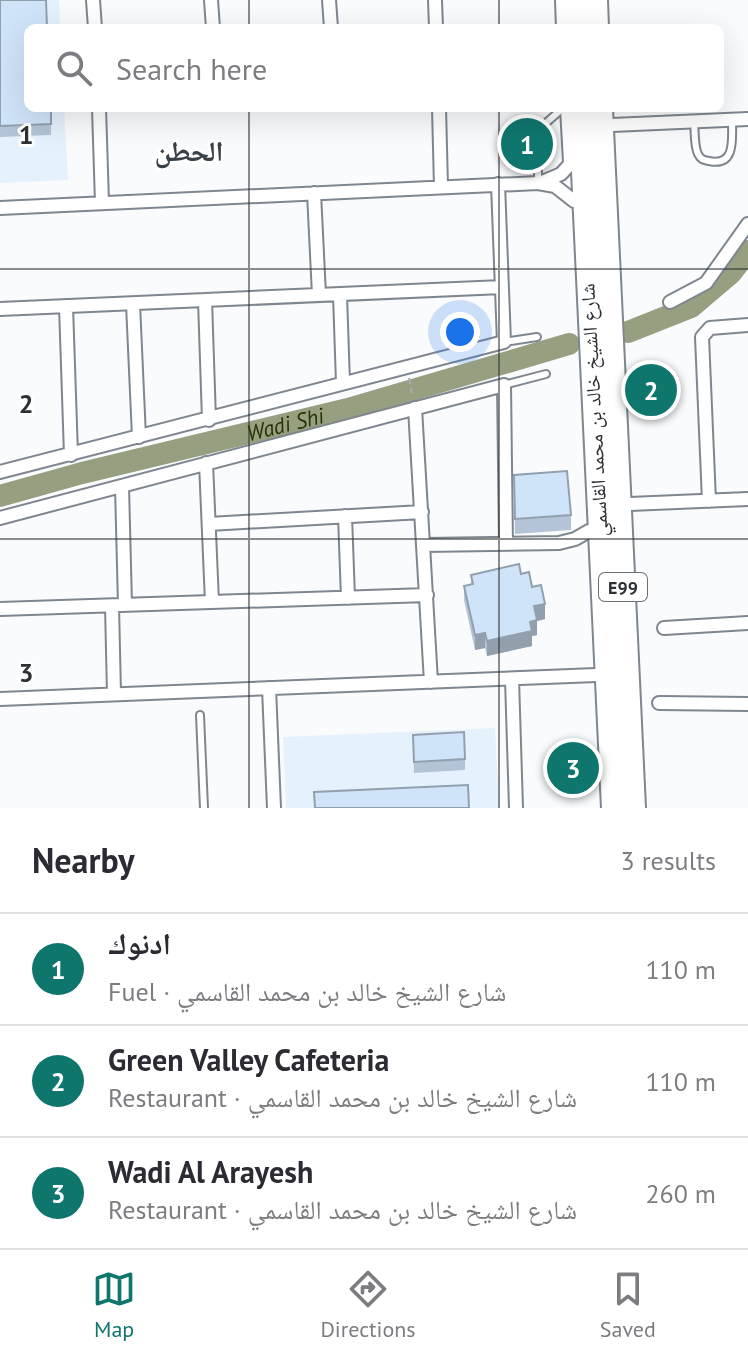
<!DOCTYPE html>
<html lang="en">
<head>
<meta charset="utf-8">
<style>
  body { margin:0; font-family:"PT Sans","Noto Naskh Arabic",sans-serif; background:#f7f7f7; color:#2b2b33 }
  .you { position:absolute; left:460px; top:332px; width:28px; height:28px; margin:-20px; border:6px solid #fff; border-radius:50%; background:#1a73e8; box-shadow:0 0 0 12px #1a73e833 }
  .badge { display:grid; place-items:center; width:52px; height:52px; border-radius:50%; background:#0f766e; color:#fff; font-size:26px; font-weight:700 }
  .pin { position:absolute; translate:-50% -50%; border:4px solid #fff; box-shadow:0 2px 8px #0006 }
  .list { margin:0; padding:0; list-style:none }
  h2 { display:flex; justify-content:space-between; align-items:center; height:104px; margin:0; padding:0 32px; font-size:34px }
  h2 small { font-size:26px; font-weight:400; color:#7c7c81 }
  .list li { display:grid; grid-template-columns:52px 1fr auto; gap:24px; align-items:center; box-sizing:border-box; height:112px; padding:0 32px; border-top:2px solid #e1e1e2 }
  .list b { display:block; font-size:30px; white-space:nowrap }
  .list p { margin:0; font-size:26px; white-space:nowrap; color:#7c7c81 }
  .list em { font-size:26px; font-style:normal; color:#7c7c81 }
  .icon { flex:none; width:44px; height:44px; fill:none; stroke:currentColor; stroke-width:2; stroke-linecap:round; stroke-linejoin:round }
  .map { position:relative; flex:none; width:748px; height:808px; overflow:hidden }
  .search { position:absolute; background:#fff; box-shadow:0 8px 32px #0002; left:24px; right:24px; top:24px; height:88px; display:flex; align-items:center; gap:20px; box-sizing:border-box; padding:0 28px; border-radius:12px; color:#7c7c81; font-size:30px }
  .sheet { height:440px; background:#fff }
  nav { display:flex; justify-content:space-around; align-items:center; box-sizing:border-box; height:112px; border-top:2px solid #e1e1e2; background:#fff; font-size:22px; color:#7c7c81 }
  nav a { display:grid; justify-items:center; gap:4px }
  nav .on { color:#0f766e }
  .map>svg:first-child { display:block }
</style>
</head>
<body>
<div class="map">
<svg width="748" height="808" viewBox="0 0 748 808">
  <rect width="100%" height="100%" fill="#f9fbfd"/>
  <path fill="#e5f1fd" d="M 0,0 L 59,0 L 60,28 L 28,28 L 28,108 L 64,108 L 68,180 L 0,183 Z
    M 495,728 L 499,808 L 286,808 L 283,737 Z"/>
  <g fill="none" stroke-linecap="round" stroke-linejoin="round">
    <g stroke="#96a081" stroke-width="22">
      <path d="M 628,332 L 691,307 L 731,273 L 748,251"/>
      <path id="s1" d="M 0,496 L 82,473 L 348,409 L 569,344"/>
    </g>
    <g stroke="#7e868f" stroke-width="10">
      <path id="lane" d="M 694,122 C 695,131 694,146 698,154 C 701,160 704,160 709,161 C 736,167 732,139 732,120
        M 538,183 L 538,130 L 563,108
        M 504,342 L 537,337
        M 504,385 L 546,374
        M 200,715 L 204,808"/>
    </g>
    <g stroke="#7e868f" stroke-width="16">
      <path id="street" d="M 93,0 L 95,28
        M 211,0 L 213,28
        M 329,0 L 331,28
        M 435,0 L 436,28
        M 99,108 L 102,203
        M 439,108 L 441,187
        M 612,125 L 748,119
        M 542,182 L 561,174 L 572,162
        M 314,193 L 319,295
        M 0,208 L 538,183 L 555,186 L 574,201
        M 340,295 L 343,383
        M 205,300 L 209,420
        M 670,302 L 706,283 L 748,224
        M 133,304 L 139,437
        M 66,306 L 71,455
        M 0,309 L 502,287
        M 415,408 L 431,682
        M 206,463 L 212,602
        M 0,472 L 504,342 L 498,184
        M 122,486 L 125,605
        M 709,501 L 702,337 L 710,328 L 748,325
        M 630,504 L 748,499
        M 345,516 L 348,598
        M 0,518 L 504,385 L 506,544
        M 209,524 L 422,512
        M 424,545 L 559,543 L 575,539 L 589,531
        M 112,606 L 114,694
        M 0,609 L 427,595
        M 664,628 L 748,623
        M 512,679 L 516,808
        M 269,688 L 274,808
        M 0,699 L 596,675
        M 659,703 L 748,704"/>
    </g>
    <g stroke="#7e868f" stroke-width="20">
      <path id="secondary" d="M 564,0 L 565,28
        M 569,108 L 572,162"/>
    </g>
    <g stroke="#7e868f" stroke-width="26">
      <path id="highway" d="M 575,0 L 576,28
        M 596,0 L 597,28
        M 580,108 L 613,808
        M 601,108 L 634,808"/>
    </g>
    <path stroke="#abadb0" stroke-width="2" stroke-dasharray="6 4" stroke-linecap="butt" d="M 409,378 L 412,395"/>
    <use href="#lane" stroke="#fff" stroke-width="6"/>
    <use href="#street" stroke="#fff" stroke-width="12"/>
    <use href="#secondary" stroke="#fff" stroke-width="16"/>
    <use href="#highway" stroke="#fff" stroke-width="22"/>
  </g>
  <path fill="#b3c4d6" d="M 0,0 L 51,108 L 51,135 L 0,137 Z
    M 514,475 L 571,515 L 571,530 L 515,534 Z
    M 521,574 L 545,619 L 537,621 L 537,635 L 532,636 L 532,646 L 487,656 L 485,648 L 475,650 L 464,600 L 464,586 L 471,584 L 471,575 Z
    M 413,735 L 465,759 L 465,770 L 414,773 Z"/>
  <path fill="#92a0ae" d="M 545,604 L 545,619 L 537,621 L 537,635 L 532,636 L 532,646 L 487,656 L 487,641 L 530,622 L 534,606 Z
    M 485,633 L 485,648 L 475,650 L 475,635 Z"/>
  <path fill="#d0e4f9" stroke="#92a0ae" stroke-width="2" d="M 0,0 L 46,0 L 47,28 L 28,28 L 28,108 L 51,108 L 51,124 L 0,126 Z
    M 567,471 L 571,515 L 515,519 L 514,475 Z
    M 519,564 L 521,574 L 529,572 L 532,587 L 541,585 L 545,604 L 534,606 L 537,620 L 530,622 L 532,631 L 487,641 L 485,633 L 475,635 L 464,586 L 473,584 L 471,575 Z
    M 464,732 L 465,759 L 414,762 L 413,735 Z
    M 468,785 L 469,808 L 315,808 L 314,792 Z"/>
  <path fill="none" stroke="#2d3135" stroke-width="2" stroke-opacity="0.55" d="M 249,0 L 249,28M 499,0 L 499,28M 249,108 L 249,808M 499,108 L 499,808M 0,269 L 748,269M 0,539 L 748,539"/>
  <g text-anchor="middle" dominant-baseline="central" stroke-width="6" stroke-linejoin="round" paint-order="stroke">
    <rect fill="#fff" stroke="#6c6f72" stroke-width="2" x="599" y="573" width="48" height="28" rx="6"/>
    <g font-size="18" font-weight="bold" fill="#2d3135">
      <text x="623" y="587">E99</text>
    </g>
    <g font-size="20" fill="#2d3135" stroke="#fff">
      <text transform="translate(594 410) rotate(-93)">شارع الشيخ خالد بن محمد القاسمي</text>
    </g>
    <g font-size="22" font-style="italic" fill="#273300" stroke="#fff">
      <text stroke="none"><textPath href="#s1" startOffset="294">Wadi Shi</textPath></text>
    </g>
    <g font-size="28" font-weight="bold" fill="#394148" stroke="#fff">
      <text x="189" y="150">الحطن</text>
    </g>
  </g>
  <g font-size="26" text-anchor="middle" font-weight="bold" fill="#2d3135" stroke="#fff" stroke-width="6" stroke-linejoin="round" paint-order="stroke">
    <text x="26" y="144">1</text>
    <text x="26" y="413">2</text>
    <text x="26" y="682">3</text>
  </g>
</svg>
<div class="you"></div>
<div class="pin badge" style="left:527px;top:144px">1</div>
<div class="pin badge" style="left:651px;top:390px">2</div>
<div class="pin badge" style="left:573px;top:768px">3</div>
<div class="search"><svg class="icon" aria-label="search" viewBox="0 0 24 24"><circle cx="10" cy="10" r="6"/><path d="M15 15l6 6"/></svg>Search here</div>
</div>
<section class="sheet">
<h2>Nearby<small>3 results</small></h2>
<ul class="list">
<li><span class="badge">1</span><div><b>ادنوك</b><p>Fuel · شارع الشيخ خالد بن محمد القاسمي</p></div><em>110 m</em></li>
<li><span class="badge">2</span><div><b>Green Valley Cafeteria</b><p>Restaurant · شارع الشيخ خالد بن محمد القاسمي</p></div><em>110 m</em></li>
<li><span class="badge">3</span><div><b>Wadi Al Arayesh</b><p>Restaurant · شارع الشيخ خالد بن محمد القاسمي</p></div><em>260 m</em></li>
</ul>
</section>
<nav>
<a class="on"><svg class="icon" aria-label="map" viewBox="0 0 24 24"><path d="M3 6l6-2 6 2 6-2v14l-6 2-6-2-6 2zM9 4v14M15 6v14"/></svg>Map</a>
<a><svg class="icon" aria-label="directions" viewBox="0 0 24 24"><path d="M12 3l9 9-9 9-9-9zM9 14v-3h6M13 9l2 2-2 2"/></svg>Directions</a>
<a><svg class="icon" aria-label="saved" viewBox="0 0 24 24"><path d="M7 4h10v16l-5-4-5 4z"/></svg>Saved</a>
</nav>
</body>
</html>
